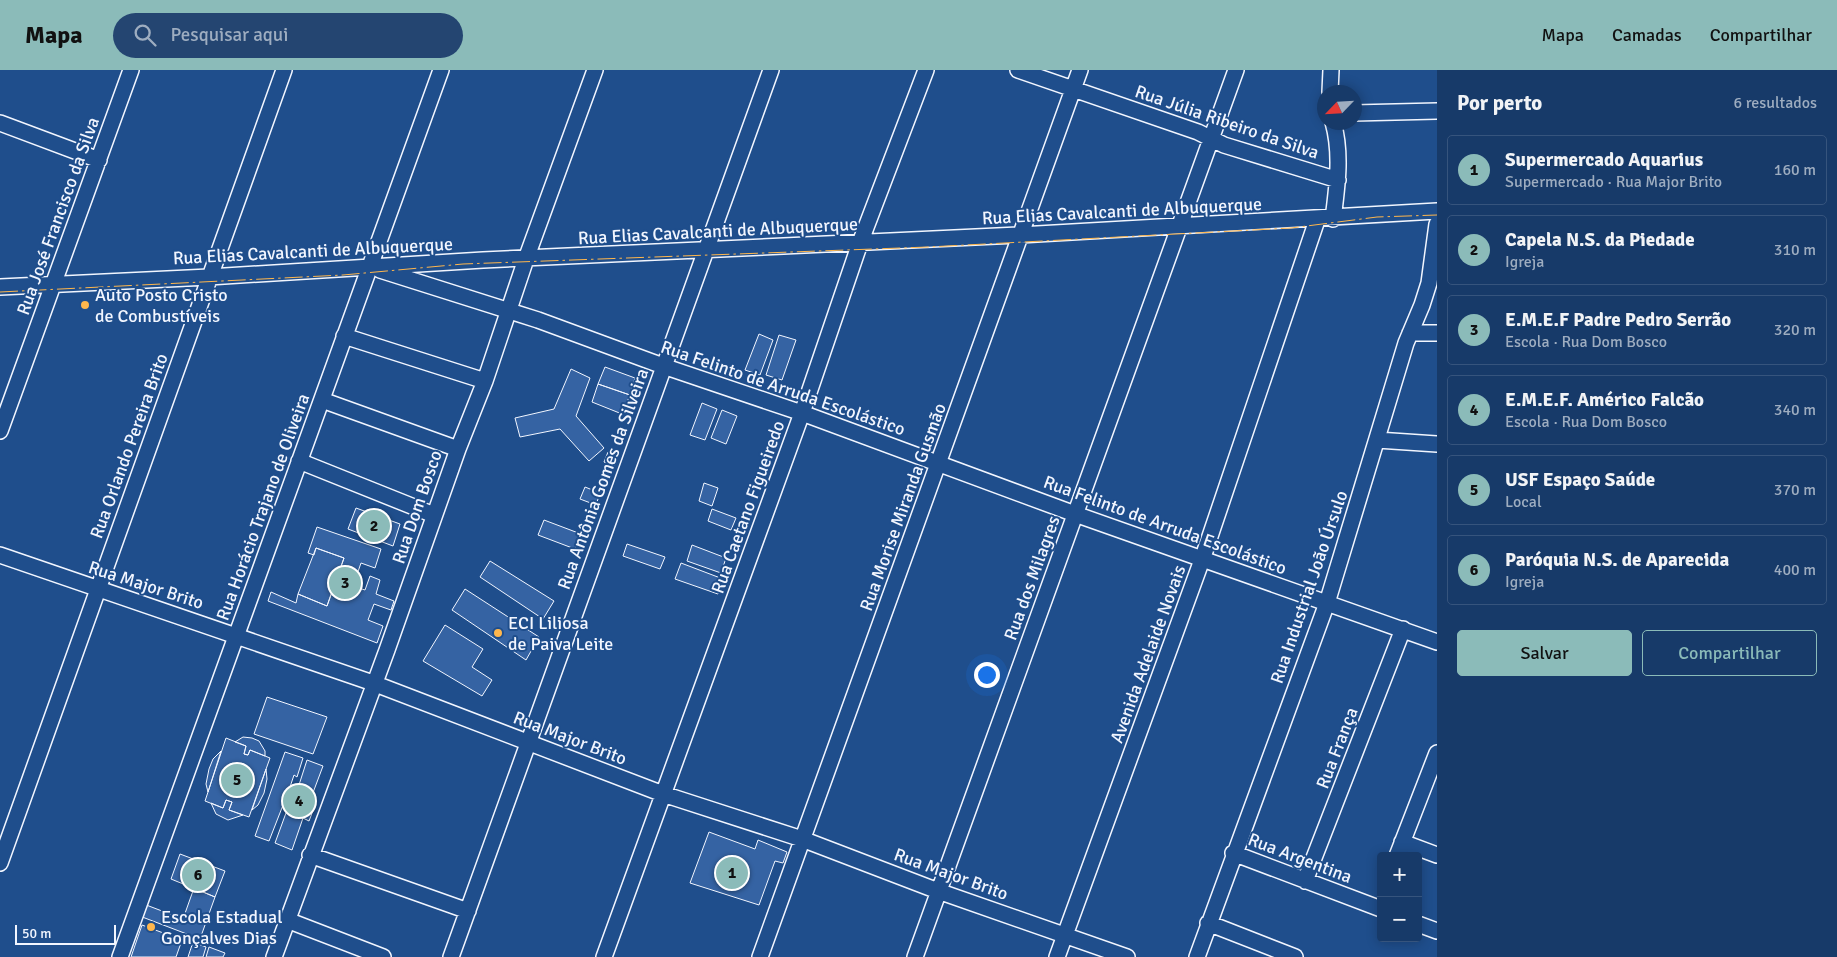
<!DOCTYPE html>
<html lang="pt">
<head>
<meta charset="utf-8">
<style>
  body { margin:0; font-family:Signika,sans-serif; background:#244571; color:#f1f3f6 }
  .controls { position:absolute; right:15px; bottom:15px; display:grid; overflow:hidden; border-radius:5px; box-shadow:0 2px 12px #0003 }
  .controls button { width:45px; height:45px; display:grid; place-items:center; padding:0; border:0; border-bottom:1px solid #36547d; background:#173a69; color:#f1f3f6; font:25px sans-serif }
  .compass { position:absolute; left:1317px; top:15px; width:45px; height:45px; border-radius:50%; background:#173a69; box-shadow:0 2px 12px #0003; rotate:245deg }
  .scale { position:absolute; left:15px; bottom:12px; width:101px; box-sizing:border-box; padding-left:5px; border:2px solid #f2f6ff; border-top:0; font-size:14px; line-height:18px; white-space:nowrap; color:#f2f6ff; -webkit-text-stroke:4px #1f4e8c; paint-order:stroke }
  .you { position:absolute; left:986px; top:604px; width:18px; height:18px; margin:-12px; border:4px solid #fff; border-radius:50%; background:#1a73e8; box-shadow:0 0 0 8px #1a73e833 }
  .badge { display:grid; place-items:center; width:32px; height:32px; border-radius:50%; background:#8bbbb9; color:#111; font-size:16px; font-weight:700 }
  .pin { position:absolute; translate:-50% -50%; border:2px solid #fff; box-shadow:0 1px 5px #0006 }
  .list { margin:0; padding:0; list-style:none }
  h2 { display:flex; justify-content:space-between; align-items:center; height:65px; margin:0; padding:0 20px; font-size:21px }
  h2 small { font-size:16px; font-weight:400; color:#9eadc0 }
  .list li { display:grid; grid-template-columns:32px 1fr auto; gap:15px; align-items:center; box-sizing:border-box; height:70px; margin:0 10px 10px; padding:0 10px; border:1px solid #36547d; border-radius:5px }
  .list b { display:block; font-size:19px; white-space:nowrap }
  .list p { margin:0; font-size:16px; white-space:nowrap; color:#9eadc0 }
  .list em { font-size:16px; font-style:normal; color:#9eadc0 }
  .actions { display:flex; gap:10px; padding:15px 20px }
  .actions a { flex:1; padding:11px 0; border:1px solid #8bbbb9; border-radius:5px; text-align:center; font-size:18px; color:#8bbbb9 }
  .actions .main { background:#8bbbb9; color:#111 }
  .icon { flex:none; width:28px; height:28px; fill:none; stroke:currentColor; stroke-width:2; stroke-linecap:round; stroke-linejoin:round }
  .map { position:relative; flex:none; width:1437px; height:887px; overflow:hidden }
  header { display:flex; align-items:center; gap:30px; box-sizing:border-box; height:70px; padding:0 25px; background:#8bbbb9; color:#111 }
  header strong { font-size:24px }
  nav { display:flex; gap:28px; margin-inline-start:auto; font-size:18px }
  .search { width:350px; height:45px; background:#244571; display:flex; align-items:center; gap:12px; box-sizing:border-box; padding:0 18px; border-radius:28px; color:#9eadc0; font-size:19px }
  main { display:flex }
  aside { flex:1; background:#173a69 }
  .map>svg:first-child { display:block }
</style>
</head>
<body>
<header>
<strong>Mapa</strong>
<div class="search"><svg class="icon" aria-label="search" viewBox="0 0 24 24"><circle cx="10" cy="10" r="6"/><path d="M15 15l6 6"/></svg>Pesquisar aqui</div>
<nav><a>Mapa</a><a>Camadas</a><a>Compartilhar</a></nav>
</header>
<main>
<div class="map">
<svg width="1437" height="887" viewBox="0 0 1437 887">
  <rect width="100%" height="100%" fill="#1f4e8c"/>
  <path fill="#3563a3" stroke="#f2f6ff" d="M 759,264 L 773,270 L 760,305 L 745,300 Z
    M 779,265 L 796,270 L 782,310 L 766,305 Z
    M 605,297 L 635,308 L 630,325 L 598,314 Z
    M 571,299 L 590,308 L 576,346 L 604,378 L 589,391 L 560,359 L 520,367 L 515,348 L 554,339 Z
    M 598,314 L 630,325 L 622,344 L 592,332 Z
    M 702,333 L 717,339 L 705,370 L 690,365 Z
    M 722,340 L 737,346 L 726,374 L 711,368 Z
    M 608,382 L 618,386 L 614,397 L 604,392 Z
    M 704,413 L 718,418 L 712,436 L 699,431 Z
    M 585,417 L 600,423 L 596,435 L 580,429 Z
    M 356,438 L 400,454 L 393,476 L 348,459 Z
    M 712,439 L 736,448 L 731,460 L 708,451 Z
    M 544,450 L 581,464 L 575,479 L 538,465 Z
    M 317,457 L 381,479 L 375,498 L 361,493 L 353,516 L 365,520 L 370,506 L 380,510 L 376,524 L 394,531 L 391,540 L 374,534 L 368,550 L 383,556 L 377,573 L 268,531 L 271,522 L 296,533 L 298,524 L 327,536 L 344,488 L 316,478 L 314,485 L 308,483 Z
    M 627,474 L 665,487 L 660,499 L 623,486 Z
    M 692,475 L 726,488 L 721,503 L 687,491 Z
    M 316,478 L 344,488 L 327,536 L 298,524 Z
    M 490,491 L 554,531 L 543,549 L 480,507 Z
    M 681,493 L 723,509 L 718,524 L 675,509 Z
    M 465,519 L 539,567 L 526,590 L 452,540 Z
    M 445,555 L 483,579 L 472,597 L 492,610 L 482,626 L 423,591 Z
    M 267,627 L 327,647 L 313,684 L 254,664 Z
    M 243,667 L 252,668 L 259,671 L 265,681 L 265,686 L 250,680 L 248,685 L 244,684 L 246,676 L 235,672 Z
    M 226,668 L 246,676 L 244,684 L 248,685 L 250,680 L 270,688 L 249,747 L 229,740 L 232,732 L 226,730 L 223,738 L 205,731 Z
    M 221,681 L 208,722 L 206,714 L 209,699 L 213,689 Z
    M 285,682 L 303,688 L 297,707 L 294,705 L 288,723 L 291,724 L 293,716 L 298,718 L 307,690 L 323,696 L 308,736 L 314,738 L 309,751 L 303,748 L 292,780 L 275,773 L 290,732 L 285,730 L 269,771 L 255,766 Z
    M 266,699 L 267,709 L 264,723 L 258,735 L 252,740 Z
    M 226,730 L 232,732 L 229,740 L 243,745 L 228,750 L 216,744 L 211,733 L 223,738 Z
    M 709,762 L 755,779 L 758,770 L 787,782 L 783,793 L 775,791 L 759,835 L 690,813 Z
    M 180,784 L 225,801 L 215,827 L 171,809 Z
    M 194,818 L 215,827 L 200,869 L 137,845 L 141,833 L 183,849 Z
    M 142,855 L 182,870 L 176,887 L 131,887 Z
    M 193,872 L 206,877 L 203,887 L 188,887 Z
    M 209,877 L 225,883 L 223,887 L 206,887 Z"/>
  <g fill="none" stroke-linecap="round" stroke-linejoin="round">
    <g stroke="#f2f6ff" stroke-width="18">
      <path id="minor" d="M 1018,0 L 1198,62 L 1224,75 L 1338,110
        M 1330,22 L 1331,0
        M 1354,43 L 1437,41
        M 1333,52 C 1342,84 1337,117 1333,149
        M 0,53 L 99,90
        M 380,200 L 538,250 L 663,296 L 802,343 L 1075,444 L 1437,572
        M 0,217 L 209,207 L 483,190 L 1020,165 L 1437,141
        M 1410,263 L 1437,263
        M 344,266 L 485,311
        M 322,330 L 458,379
        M 0,361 L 131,0
        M 1377,370 L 1437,374
        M 299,391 L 434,445
        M 0,485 L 373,613 L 663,724 L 802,769 L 938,821 L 1127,887
        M 1402,772 L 1437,785
        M 1233,783 L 1381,839
        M 310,785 L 468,841
        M 1397,786 L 1437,683
        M 0,793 L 284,0
        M 1305,811 L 1403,559
        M 287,850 L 383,887
        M 1208,853 L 1295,887
        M 1418,854 L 1437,861
        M 120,887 L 441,0
        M 274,887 L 387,580 L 458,379 L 485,311 L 526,189 L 595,0
        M 451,887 L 771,0
        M 604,887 L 802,343 L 860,173 L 926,0
        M 760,887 L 1080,0
        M 915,887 L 1236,0
        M 1057,887 L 1203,487 L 1317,150
        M 1197,887 L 1327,533 L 1406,273 L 1422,235 L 1429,213 L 1437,154"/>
    </g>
    <use href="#minor" stroke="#1f4e8c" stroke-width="15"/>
    <path stroke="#ffb74d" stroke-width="1" stroke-dasharray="18 4 2.5 4" stroke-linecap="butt" d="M 0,222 L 343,205 L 463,194 L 928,177 L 1291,158 L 1377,147 L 1437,145"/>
  </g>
  <g fill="#ffb74d" stroke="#1f4e8c" stroke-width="2">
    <circle cx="85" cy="235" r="5"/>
    <circle cx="498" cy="563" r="5"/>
    <circle cx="151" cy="857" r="5"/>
  </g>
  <g text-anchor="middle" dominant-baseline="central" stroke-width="4" stroke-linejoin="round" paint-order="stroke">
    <g font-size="18" fill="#f2f6ff" stroke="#1f4e8c">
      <text transform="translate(1227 52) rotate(19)">Rua Júlia Ribeiro da Silva</text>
      <text transform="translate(1122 141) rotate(-3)">Rua Elias Cavalcanti de Albuquerque</text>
      <text transform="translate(58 146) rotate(-70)">Rua José Francisco da Silva</text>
      <text transform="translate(718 161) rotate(-3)">Rua Elias Cavalcanti de Albuquerque</text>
      <text transform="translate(313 181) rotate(-3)">Rua Elias Cavalcanti de Albuquerque</text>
      <text transform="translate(783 318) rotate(19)">Rua Felinto de Arruda Escolástico</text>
      <text transform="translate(129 376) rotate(-70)">Rua Orlando Pereira Brito</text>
      <text transform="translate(603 409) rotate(-70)">Rua Antônia Gomes da Silveira</text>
      <text transform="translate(263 437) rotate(-70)">Rua Horácio Trajano de Oliveira</text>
      <text transform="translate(417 437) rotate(-71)">Rua Dom Bosco</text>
      <text transform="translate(748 437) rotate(-70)">Rua Caetano Figueiredo</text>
      <text transform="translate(903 437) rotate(-70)">Rua Morise Miranda Gusmão</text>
      <text transform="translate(1165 455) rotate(20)">Rua Felinto de Arruda Escolástico</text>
      <text transform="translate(1032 508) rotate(-70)">Rua dos Milagres</text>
      <text transform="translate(146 515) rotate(18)">Rua Major Brito</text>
      <text transform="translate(1309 517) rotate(-71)">Rua Industrial João Úrsulo</text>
      <text transform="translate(1148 584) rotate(-70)">Avenida Adelaide Novais</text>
      <text transform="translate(570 668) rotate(21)">Rua Major Brito</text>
      <text transform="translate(1337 678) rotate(-69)">Rua França</text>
      <text transform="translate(1300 788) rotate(21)">Rua Argentina</text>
      <text transform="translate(951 804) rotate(20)">Rua Major Brito</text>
    </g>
    <g font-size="18" fill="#f2f6ff" stroke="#1f4e8c" text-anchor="start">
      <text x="95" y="225">Auto Posto Cristo<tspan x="95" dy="21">de Combustíveis</tspan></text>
      <text x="508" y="553">ECI Liliosa<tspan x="508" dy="21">de Paiva Leite</tspan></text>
      <text x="161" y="847">Escola Estadual<tspan x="161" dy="21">Gonçalves Dias</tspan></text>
    </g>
  </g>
</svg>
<div class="controls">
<button>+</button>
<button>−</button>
</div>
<svg class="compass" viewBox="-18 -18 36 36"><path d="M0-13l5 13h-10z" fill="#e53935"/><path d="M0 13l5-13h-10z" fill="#9eadc0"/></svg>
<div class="scale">50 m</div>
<div class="you"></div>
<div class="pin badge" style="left:732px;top:803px">1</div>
<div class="pin badge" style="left:374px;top:456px">2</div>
<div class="pin badge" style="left:345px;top:513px">3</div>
<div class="pin badge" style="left:299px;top:731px">4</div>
<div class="pin badge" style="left:237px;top:710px">5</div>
<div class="pin badge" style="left:198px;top:805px">6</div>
</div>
<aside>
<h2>Por perto<small>6 resultados</small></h2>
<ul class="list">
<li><span class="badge">1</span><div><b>Supermercado Aquarius</b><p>Supermercado · Rua Major Brito</p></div><em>160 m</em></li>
<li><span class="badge">2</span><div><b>Capela N.S. da Piedade</b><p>Igreja</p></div><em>310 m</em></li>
<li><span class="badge">3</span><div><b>E.M.E.F Padre Pedro Serrão</b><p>Escola · Rua Dom Bosco</p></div><em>320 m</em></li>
<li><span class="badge">4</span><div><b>E.M.E.F. Américo Falcão</b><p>Escola · Rua Dom Bosco</p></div><em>340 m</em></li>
<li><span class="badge">5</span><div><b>USF Espaço Saúde</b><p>Local</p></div><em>370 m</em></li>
<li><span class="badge">6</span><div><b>Paróquia N.S. de Aparecida</b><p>Igreja</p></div><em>400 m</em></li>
</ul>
<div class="actions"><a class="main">Salvar</a><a>Compartilhar</a></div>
</aside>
</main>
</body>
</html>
